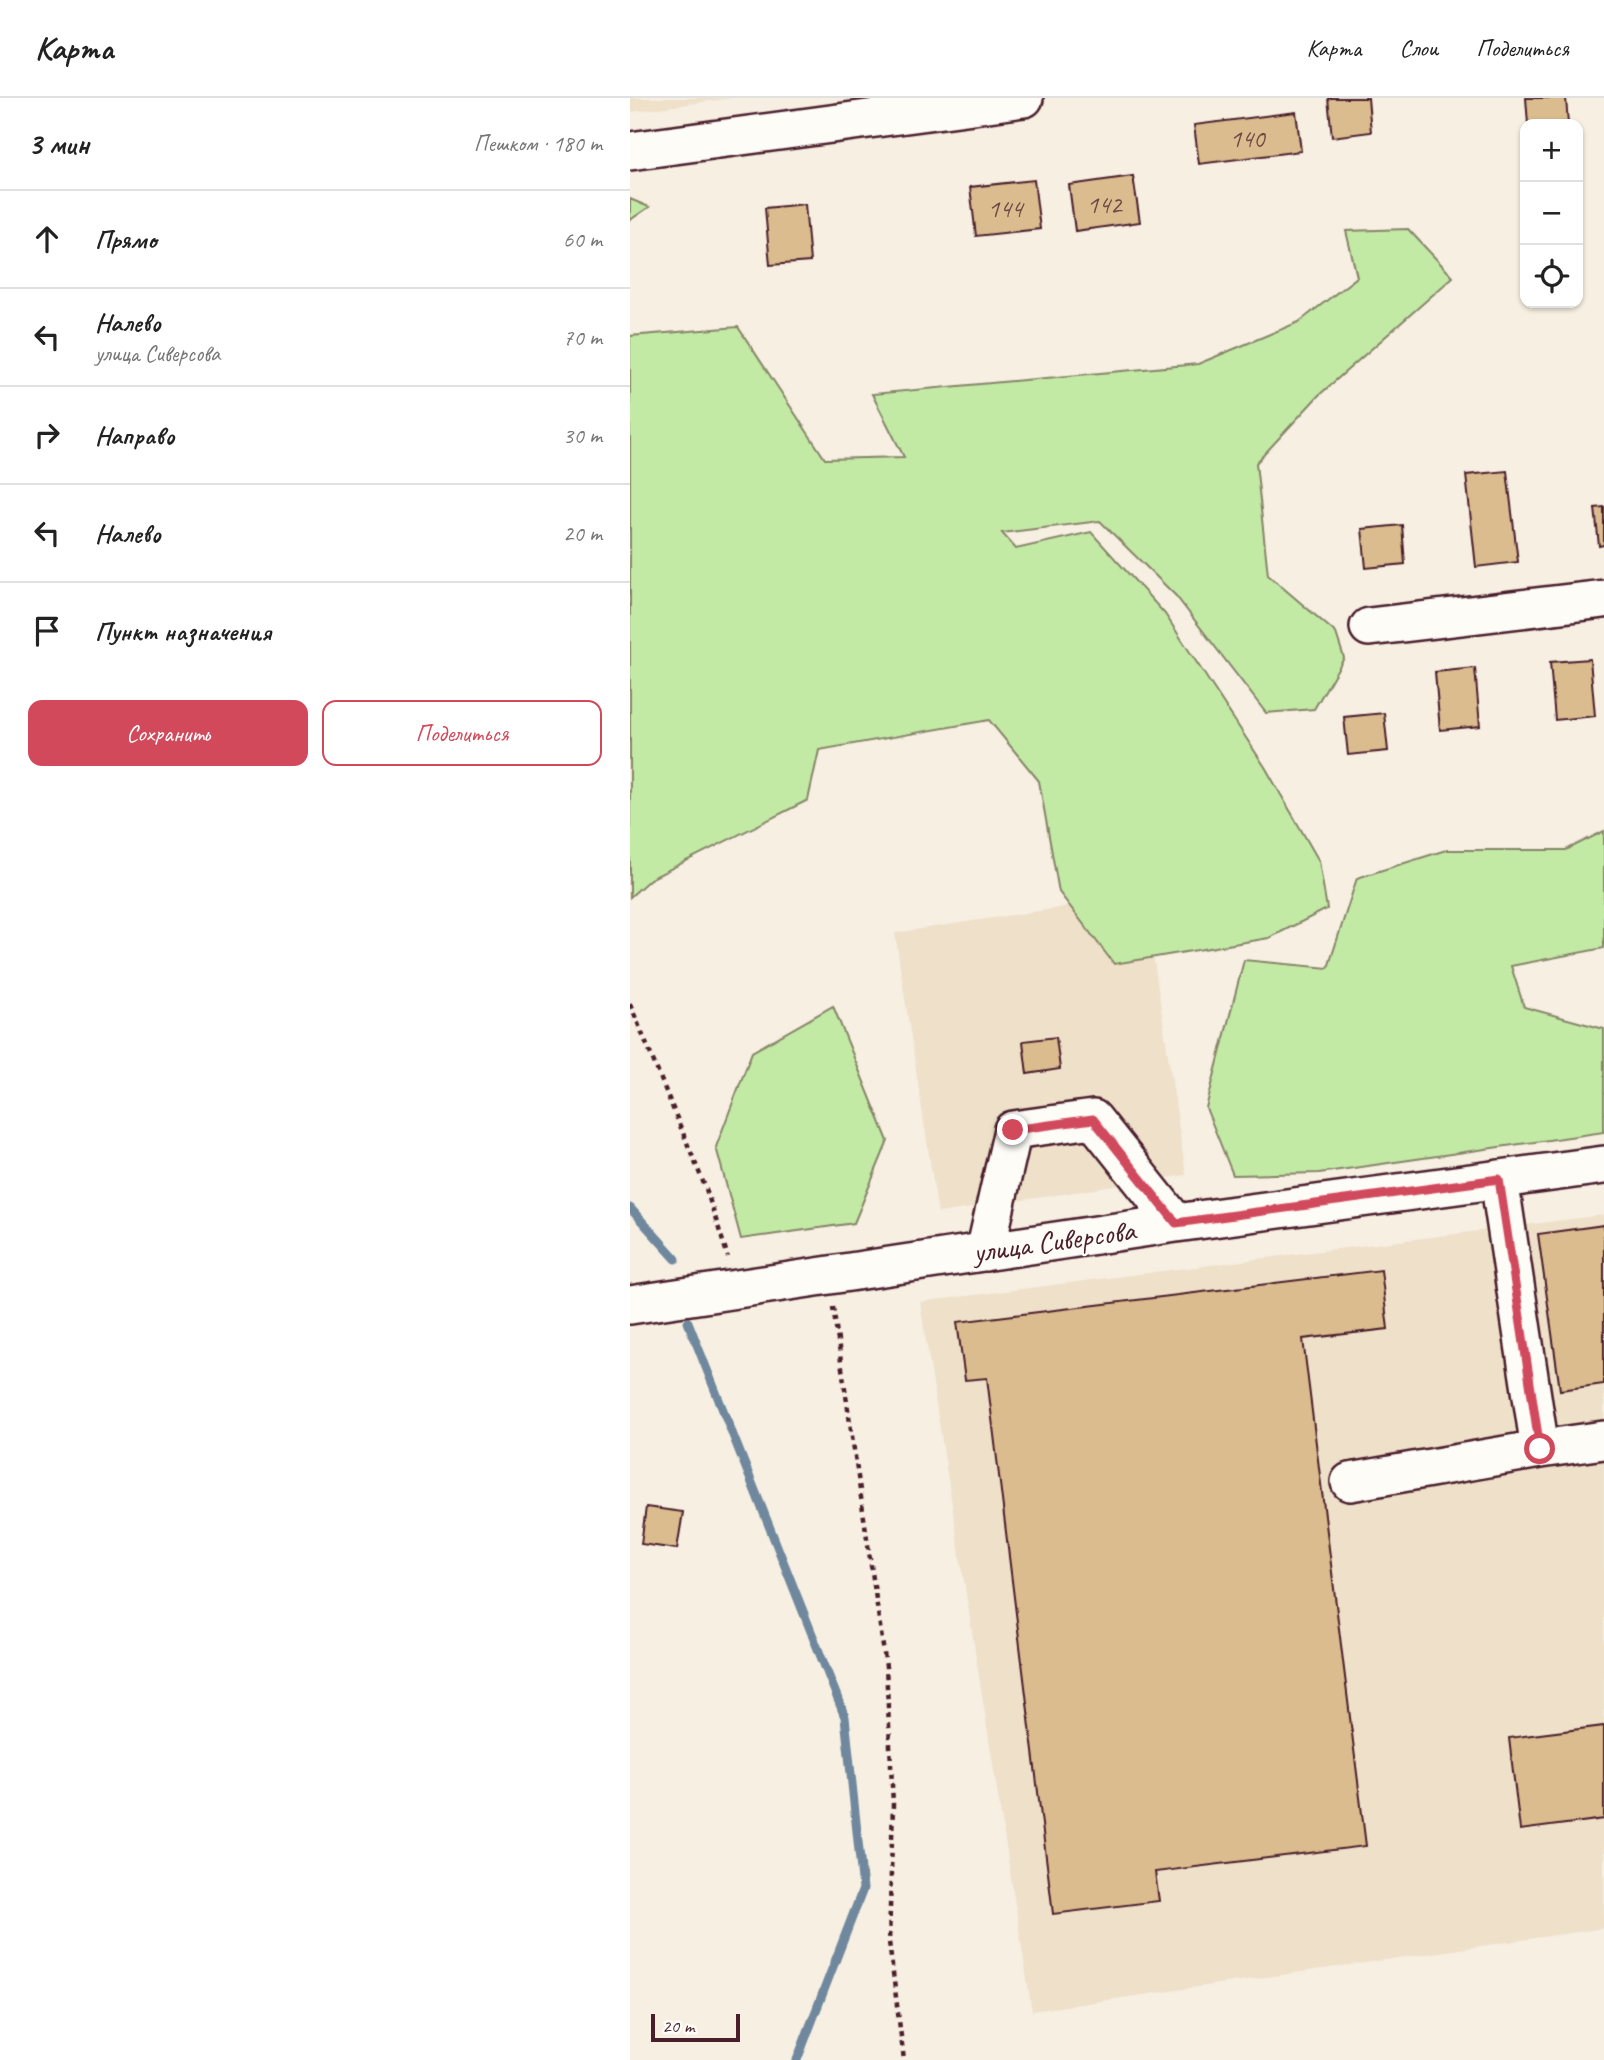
<!DOCTYPE html>
<html lang="ru">
<head>
<meta charset="utf-8">
<style>
  body { margin:0; font-family:Caveat,sans-serif; background:#f2f2f2; color:#222 }
  .controls { position:absolute; right:21px; top:21px; display:grid; overflow:hidden; border-radius:14px; box-shadow:0 2px 5px #0004 }
  .controls button { width:63px; height:63px; display:grid; place-items:center; padding:0; border:0; border-bottom:2px solid #e0e0e0; background:#fff; color:#222; font:35px sans-serif }
  .scale { position:absolute; left:21px; bottom:18px; width:89px; box-sizing:border-box; padding-left:7px; border:4px solid #4a1f2b; border-top:0; font-size:19px; line-height:24px; white-space:nowrap; color:#4a1f2b; -webkit-text-stroke:5px #fdfcf7; paint-order:stroke }
  .stop { position:absolute; width:21px; height:21px; margin:-16px; border:5px solid #d1495b; border-radius:50%; background:#fff }
  .stop.end { background:#d1495b; border-color:#fff; box-shadow:0 2px 7px #0008 }
  .list { margin:0; padding:0; list-style:none }
  h2 { display:flex; justify-content:space-between; align-items:center; height:91px; margin:0; padding:0 28px; font-size:30px }
  h2 small { font-size:23px; font-weight:400; color:#767676 }
  .list li { display:grid; grid-template-columns:46px 1fr auto; gap:21px; align-items:center; box-sizing:border-box; height:98px; padding:0 28px; border-top:2px solid #e0e0e0 }
  .list b { display:block; font-size:26px; white-space:nowrap }
  .list p { margin:0; font-size:23px; white-space:nowrap; color:#767676 }
  .list em { font-size:23px; font-style:normal; color:#767676 }
  .actions { display:flex; gap:14px; padding:21px 28px }
  .actions a { flex:1; padding:16px 0; border:2px solid #d1495b; border-radius:14px; text-align:center; font-size:24px; color:#d1495b }
  .actions .main { background:#d1495b; color:#fff }
  .icon { flex:none; width:38px; height:38px; fill:none; stroke:currentColor; stroke-width:2; stroke-linecap:round; stroke-linejoin:round }
  .map { position:relative; flex:none; width:974px; height:1962px; overflow:hidden }
  header { display:flex; align-items:center; gap:42px; box-sizing:border-box; height:98px; padding:0 35px; background:#fff; border-bottom:2px solid #e0e0e0 }
  header strong { font-size:33px }
  nav { display:flex; gap:38px; margin-inline-start:auto; font-size:24px }
  main { display:flex }
  aside { flex:1; background:#fff }
  .map>svg:first-child { display:block }
</style>
</head>
<body>
<header>
<strong>Карта</strong>
<nav><a>Карта</a><a>Слои</a><a>Поделиться</a></nav>
</header>
<main>
<aside>
<h2>3 мин<small>Пешком · 180 m</small></h2>
<ul class="list">
<li><svg class="icon" aria-label="ahead" viewBox="0 0 24 24"><path d="M12 20V5M6 11l6-6 6 6"/></svg><div><b>Прямо</b></div><em>60 m</em></li>
<li><svg class="icon" aria-label="left" viewBox="0 0 24 24"><path d="M17 20v-9H6M10 6l-5 5 5 5"/></svg><div><b>Налево</b><p>улица Сиверсова</p></div><em>70 m</em></li>
<li><svg class="icon" aria-label="right" viewBox="0 0 24 24"><path d="M7 20v-9h11M14 6l5 5-5 5"/></svg><div><b>Направо</b></div><em>30 m</em></li>
<li><svg class="icon" aria-label="left" viewBox="0 0 24 24"><path d="M17 20v-9H6M10 6l-5 5 5 5"/></svg><div><b>Налево</b></div><em>20 m</em></li>
<li><svg class="icon" aria-label="arrive" viewBox="0 0 24 24"><path d="M6 21V4h12l-3 4 3 4H6"/></svg><div><b>Пункт назначения</b></div></li>
</ul>
<div class="actions"><a class="main">Сохранить</a><a>Поделиться</a></div>
</aside>
<div class="map">
<svg width="974" height="1962" viewBox="0 0 974 1962">
  <rect width="100%" height="100%" fill="#f6efe2"/>
  <filter id="ink" filterUnits="userSpaceOnUse"><feTurbulence type="fractalNoise" baseFrequency=".0143" numOctaves="2"/><feDisplacementMap in="SourceGraphic" scale="14" xChannelSelector="R" yChannelSelector="G"/><feConvolveMatrix kernelMatrix="1 2 1 2 8 2 1 2 1" color-interpolation-filters="sRGB"/></filter>
  <g filter="url(#ink)">
    <path fill="#eee0c9" d="M 0,0 L 102,0 L 0,14 Z
      M 514,797 L 556,1077 L 308,1115 L 265,835 Z
      M 974,1117 L 974,1830 L 402,1913 L 290,1204 Z"/>
    <path fill="#c2eaa5" stroke="#868468" stroke-width="2" d="M 0,101 L 19,109 L 0,122 Z
      M 778,131 L 823,179 L 688,298 L 626,365 L 638,477 L 706,535 L 714,560 L 684,611 L 636,615 L 546,498 L 470,423 L 372,435 L 386,451 L 461,434 L 535,516 L 635,669 L 689,763 L 697,811 L 639,840 L 484,866 L 429,794 L 409,683 L 359,622 L 189,652 L 178,702 L 20,781 L 0,799 L 0,238 L 108,229 L 195,361 L 274,359 L 242,296 L 568,266 L 669,224 L 727,179 L 716,133 Z
      M 974,733 L 974,850 L 881,868 L 894,909 L 974,931 L 974,1034 L 689,1075 L 603,1077 L 576,1010 L 614,862 L 698,870 L 727,780 L 816,752 L 936,752 Z
      M 203,908 L 258,1043 L 224,1125 L 111,1141 L 86,1049 L 122,954 Z"/>
    <g fill="none" stroke-linecap="round" stroke-linejoin="round">
      <path stroke="#70889e" stroke-width="9" d="M 0,1110 L 46,1161
        M 58,1224 L 215,1619 L 233,1791 L 167,1962"/>
    </g>
    <path fill="#dabc8e" stroke="#4a1f2b" stroke-width="2" d="M 698,0 L 738,0 L 741,34 L 702,39 Z
      M 896,0 L 936,0 L 938,26 L 898,26 Z
      M 666,14 L 671,53 L 569,66 L 564,27 Z
      M 503,78 L 510,124 L 445,133 L 439,87 Z
      M 404,82 L 410,131 L 346,138 L 340,89 Z
      M 175,106 L 180,164 L 140,167 L 135,110 Z
      M 877,373 L 888,464 L 846,469 L 836,377 Z
      M 974,409 L 974,447 L 969,448 L 965,410 Z
      M 772,427 L 775,466 L 736,470 L 732,431 Z
      M 960,561 L 965,618 L 925,622 L 920,564 Z
      M 845,570 L 850,628 L 810,632 L 805,574 Z
      M 754,615 L 758,653 L 718,657 L 714,619 Z
      M 426,939 L 430,971 L 397,976 L 393,943 Z
      M 974,1127 L 974,1286 L 930,1292 L 908,1136 Z
      M 751,1172 L 758,1231 L 673,1241 L 736,1748 L 525,1774 L 529,1803 L 423,1816 L 357,1280 L 335,1282 L 327,1224 Z
      M 16,1409 L 53,1414 L 47,1451 L 11,1446 Z
      M 974,1628 L 974,1721 L 890,1732 L 879,1640 Z"/>
    <g fill="none" stroke-linecap="round" stroke-linejoin="round">
      <g stroke="#4a1f2b" stroke-width="42">
        <path id="minor" d="M 0,53 L 394,0
          M 739,529 L 974,501
          M 869,1081 L 910,1351 L 974,1342
          M 355,1154 L 383,1032 L 463,1021 L 546,1125
          M 0,1207 L 546,1125 L 974,1067
          M 720,1384 L 910,1351"/>
      </g>
      <path stroke="#4a1f2b" stroke-width="4.5" stroke-dasharray="5 5" stroke-linecap="butt" d="M 0,906 L 76,1091 L 98,1159
        M 203,1209 L 256,1569 L 263,1706 L 259,1844 L 274,1962"/>
      <use href="#minor" stroke="#fdfcf7" stroke-width="37"/>
    </g>
  </g>
  <g fill="none" stroke-linecap="round" stroke-linejoin="round" filter="url(#ink)">
    <path stroke="#d1495b" stroke-width="9" d="M 383,1032 L 463,1021 L 546,1125 L 869,1081 L 910,1351"/>
  </g>
  <g text-anchor="middle" dominant-baseline="central" stroke-width="5" stroke-linejoin="round" paint-order="stroke">
    <g font-size="26" fill="#6e4644">
      <text x="617" y="40">140</text>
      <text x="474" y="106">142</text>
      <text x="375" y="110">144</text>
    </g>
    <g font-size="30" fill="#4a1f2b" stroke="#fdfcf7">
      <text transform="translate(424 1143) rotate(-8)">улица Сиверсова</text>
    </g>
  </g>
</svg>
<div class="controls">
<button>+</button>
<button>−</button>
<button><svg class="icon" aria-label="locate" viewBox="0 0 24 24"><circle cx="12" cy="12" r="6"/><path d="M12 2v4M12 18v4M2 12h4M18 12h4"/></svg></button>
</div>
<div class="scale">20 m</div>
<div class="stop" style="left:910px;top:1351px"></div>
<div class="stop end" style="left:383px;top:1032px"></div>
</div>
</main>
</body>
</html>
